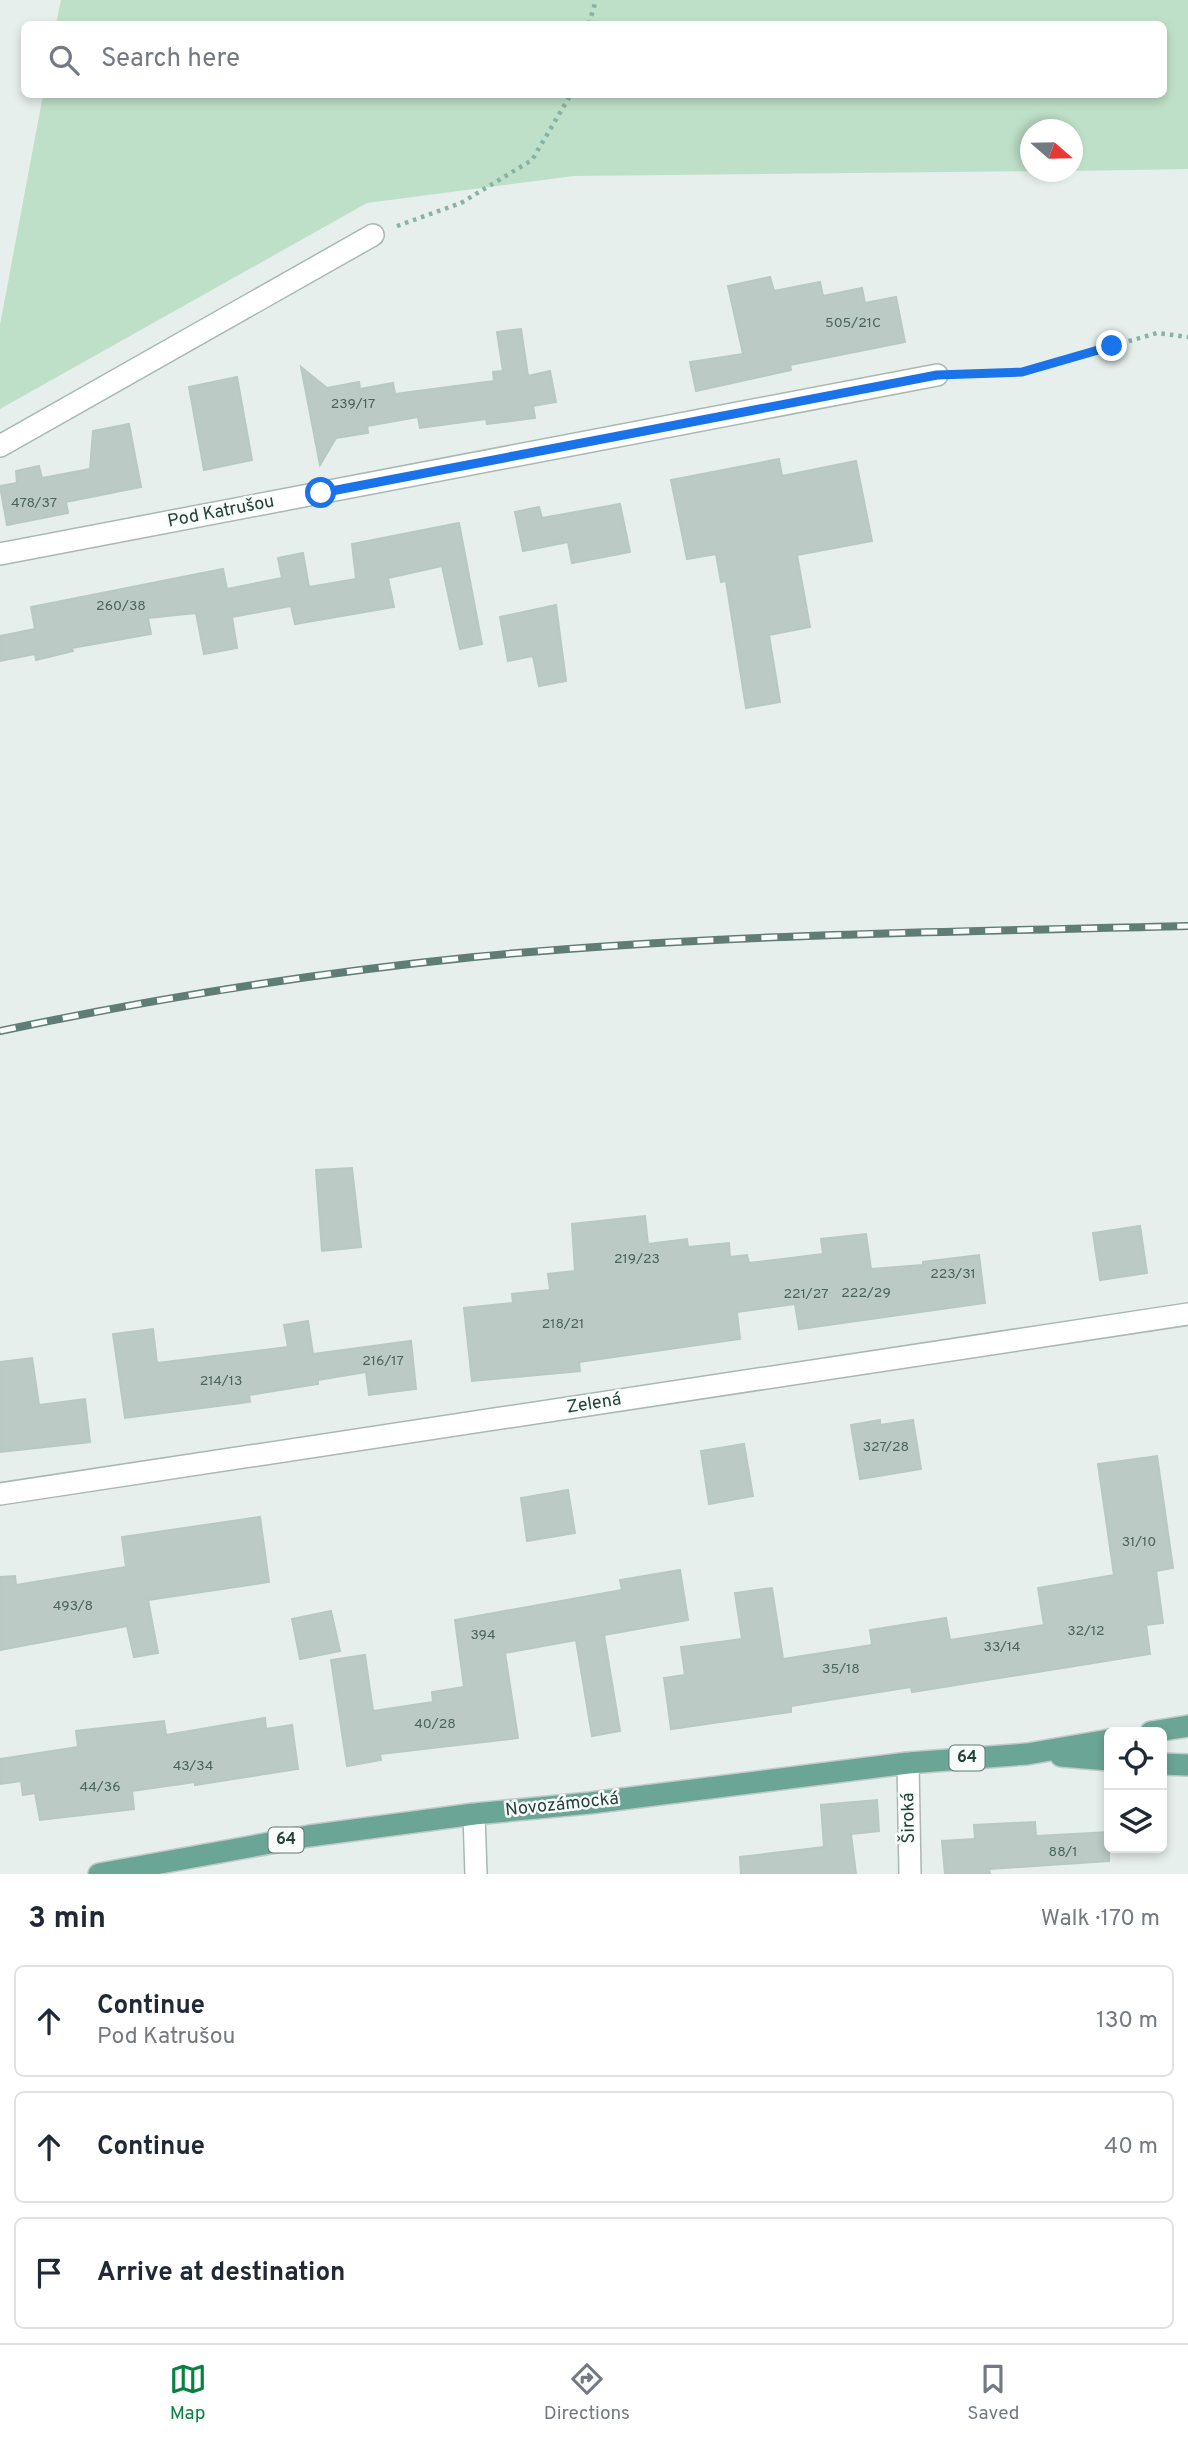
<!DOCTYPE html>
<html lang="en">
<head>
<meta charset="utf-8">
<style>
  body { margin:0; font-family:Overpass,sans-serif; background:#f2f2f3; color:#1f2937 }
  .controls { position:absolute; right:21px; bottom:21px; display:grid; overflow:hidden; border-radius:10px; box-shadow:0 4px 10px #0003 }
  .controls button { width:63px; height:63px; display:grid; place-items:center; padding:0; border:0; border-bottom:2px solid #e0e1e3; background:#fff; color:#1f2937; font:35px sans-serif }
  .compass { position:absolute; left:1020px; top:119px; width:63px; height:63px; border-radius:50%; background:#fff; box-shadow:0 4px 10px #0003; rotate:110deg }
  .stop { position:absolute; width:21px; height:21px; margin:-16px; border:5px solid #1a73e8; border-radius:50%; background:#fff }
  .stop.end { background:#1a73e8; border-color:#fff; box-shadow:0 2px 7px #0008 }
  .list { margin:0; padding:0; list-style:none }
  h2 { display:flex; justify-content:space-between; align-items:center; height:91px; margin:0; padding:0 28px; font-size:30px }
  h2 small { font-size:23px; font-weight:400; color:#747a83 }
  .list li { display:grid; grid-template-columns:46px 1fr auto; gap:21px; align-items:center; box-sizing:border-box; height:112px; margin:0 14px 14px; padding:0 14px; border:2px solid #e0e1e3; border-radius:10px }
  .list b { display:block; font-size:26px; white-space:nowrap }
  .list p { margin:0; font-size:23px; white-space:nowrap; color:#747a83 }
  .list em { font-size:23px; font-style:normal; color:#747a83 }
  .icon { flex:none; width:38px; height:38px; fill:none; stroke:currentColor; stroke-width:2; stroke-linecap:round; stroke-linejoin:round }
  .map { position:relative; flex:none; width:1188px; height:1874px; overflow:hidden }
  .search { position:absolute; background:#fff; box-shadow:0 4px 10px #0003; left:21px; right:21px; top:21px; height:77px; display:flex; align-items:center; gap:18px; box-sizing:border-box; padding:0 24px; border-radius:10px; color:#747a83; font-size:26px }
  .sheet { height:469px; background:#fff }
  nav { display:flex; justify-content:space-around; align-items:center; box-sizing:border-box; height:98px; border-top:2px solid #e0e1e3; background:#fff; font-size:19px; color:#747a83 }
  nav a { display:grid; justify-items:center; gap:4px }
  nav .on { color:#0b8043 }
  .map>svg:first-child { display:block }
</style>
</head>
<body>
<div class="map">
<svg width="1188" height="1874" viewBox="0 0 1188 1874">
  <rect width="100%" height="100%" fill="#e6efeb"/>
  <path fill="#bfe0c8" d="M 61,0 L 1188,0 L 1188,169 L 1073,171 L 1072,130 L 1030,130 L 1030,171 L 574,176 L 367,203 L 0,409 L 0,325 L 43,95 L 1164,94 L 1164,24 L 56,24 Z"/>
  <path fill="#bbcac4" stroke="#b8c9c2" stroke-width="2" d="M 770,277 L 774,291 L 820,282 L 823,296 L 862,288 L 865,303 L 896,297 L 905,342 L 790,365 L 791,370 L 696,391 L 690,362 L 743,354 L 728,286 Z
    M 521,329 L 528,376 L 550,371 L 556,402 L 533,406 L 535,418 L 487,424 L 486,419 L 420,428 L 418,417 L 367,426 L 368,433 L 336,438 L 320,465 L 301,367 L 327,388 L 359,382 L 360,389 L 393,383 L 395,394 L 494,381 L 493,372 L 503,371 L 497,332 Z
    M 237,377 L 252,460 L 204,470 L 189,387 Z
    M 129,424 L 141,487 L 66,502 L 68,513 L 7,525 L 0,486 L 17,483 L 16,471 L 39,466 L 42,478 L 90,469 L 93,431 Z
    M 779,459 L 782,476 L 856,461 L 872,541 L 797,555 L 810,627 L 769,635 L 780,702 L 746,708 L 726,581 L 721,582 L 716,554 L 687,559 L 671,480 Z
    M 620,504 L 630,552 L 572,563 L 568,542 L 523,551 L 515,512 L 539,507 L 542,518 Z
    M 459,523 L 482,644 L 460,649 L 442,566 L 388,578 L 394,607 L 295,624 L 291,606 L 232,617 L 237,648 L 204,654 L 196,613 L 148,618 L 151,634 L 72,648 L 73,651 L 36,660 L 35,654 L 0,661 L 0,636 L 35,629 L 31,607 L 223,569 L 227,589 L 282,578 L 278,558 L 303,553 L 309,587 L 356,579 L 352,544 Z
    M 556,605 L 566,681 L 539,686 L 533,656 L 508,661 L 500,617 Z
    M 352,1168 L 361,1247 L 322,1251 L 316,1170 Z
    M 645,1216 L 648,1244 L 687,1239 L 688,1247 L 729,1243 L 730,1257 L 747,1255 L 749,1263 L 823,1254 L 821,1239 L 866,1234 L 871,1269 L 923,1265 L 923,1262 L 979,1255 L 985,1303 L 799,1329 L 795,1304 L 737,1312 L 740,1339 L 579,1362 L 580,1371 L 472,1381 L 464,1308 L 513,1303 L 512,1294 L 550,1290 L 548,1274 L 575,1271 L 572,1224 Z
    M 1140,1226 L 1147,1273 L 1100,1280 L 1093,1233 Z
    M 308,1321 L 313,1354 L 411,1341 L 416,1389 L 369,1395 L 366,1372 L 318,1380 L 318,1384 L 249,1395 L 250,1402 L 125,1418 L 113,1334 L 153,1329 L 157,1363 L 288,1347 L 284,1325 Z
    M 32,1358 L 39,1405 L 85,1399 L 90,1442 L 0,1452 L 0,1362 Z
    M 880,1420 L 880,1425 L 913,1420 L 921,1469 L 860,1479 L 851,1425 Z
    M 744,1444 L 753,1496 L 709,1504 L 701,1451 Z
    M 1157,1456 L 1173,1568 L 1156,1571 L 1163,1623 L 1146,1625 L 1150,1654 L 912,1692 L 911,1687 L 791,1706 L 791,1712 L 671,1729 L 664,1678 L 685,1675 L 681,1647 L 742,1639 L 735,1593 L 772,1588 L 783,1659 L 872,1645 L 870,1630 L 946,1618 L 950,1640 L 1044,1625 L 1038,1588 L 1114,1575 L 1098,1464 Z
    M 568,1490 L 575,1533 L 527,1541 L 521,1498 Z
    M 260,1517 L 269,1582 L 148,1600 L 158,1653 L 134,1657 L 127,1626 L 0,1650 L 0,1577 L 15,1576 L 16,1585 L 126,1567 L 122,1537 Z
    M 680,1570 L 688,1620 L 604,1635 L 620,1731 L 592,1736 L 576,1640 L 505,1653 L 518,1738 L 380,1754 L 381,1760 L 347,1766 L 331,1660 L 365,1655 L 373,1711 L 433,1702 L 432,1692 L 464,1687 L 455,1620 L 622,1590 L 620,1580 Z
    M 331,1611 L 340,1651 L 300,1659 L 292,1619 Z
    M 265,1718 L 266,1729 L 292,1725 L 298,1769 L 195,1785 L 195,1782 L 132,1791 L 134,1809 L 40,1820 L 35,1793 L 23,1795 L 21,1781 L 0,1784 L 0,1759 L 78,1747 L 76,1731 L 164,1721 L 166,1735 Z
    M 877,1800 L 879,1831 L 851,1834 L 856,1874 L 741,1874 L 740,1857 L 824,1847 L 821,1805 Z
    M 1035,1822 L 1036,1836 L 1109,1832 L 1109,1861 L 989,1869 L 990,1874 L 945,1874 L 942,1841 L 975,1839 L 974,1825 Z"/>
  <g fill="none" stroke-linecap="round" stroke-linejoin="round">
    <g stroke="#a8b8b2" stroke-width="24">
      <path id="minor" d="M 0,446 L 373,235
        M 0,554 L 937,375
        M 0,1494 L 1188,1314
        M 908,1763 L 910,1874
        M 474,1814 L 476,1874"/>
    </g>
    <g stroke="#c2cac8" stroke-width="24">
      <path id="primary" d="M 1151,1732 L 1188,1726
        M 1061,1756 L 1109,1760
        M 1162,1764 L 1188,1765
        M 99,1874 L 309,1836 L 474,1814 L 590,1803 L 908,1763 L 1027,1754 L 1109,1740"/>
    </g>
    <path stroke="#86b3a5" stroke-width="4.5" stroke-dasharray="3.5 5" stroke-linecap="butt" d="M 589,24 L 596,0
      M 397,226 L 461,203 L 532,160 L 571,94
      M 963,374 L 1022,372 L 1157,333 L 1188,337"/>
    <use href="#minor" stroke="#fff" stroke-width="21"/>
    <use href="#primary" stroke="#6aa596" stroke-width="21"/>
    <g stroke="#5f7d75" stroke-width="8">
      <path id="rail" d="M 0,1031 C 157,998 315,973 474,957 C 711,934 950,932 1188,926"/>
    </g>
    <use href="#rail" stroke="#f7fbf9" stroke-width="5" stroke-dasharray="16" stroke-linecap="butt"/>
  </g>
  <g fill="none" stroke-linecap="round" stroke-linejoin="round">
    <path stroke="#1a73e8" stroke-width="9" d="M 321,493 L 937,375 L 1022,372 L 1112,346"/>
  </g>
  <g text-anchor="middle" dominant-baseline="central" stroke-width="5" stroke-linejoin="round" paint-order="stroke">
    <g font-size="14" fill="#4a645c">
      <text x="853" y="323">505/21C</text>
      <text x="353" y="404">239/17</text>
      <text x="34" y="503">478/37</text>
      <text x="121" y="606">260/38</text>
      <text x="637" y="1259">219/23</text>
      <text x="953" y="1274">223/31</text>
      <text x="866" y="1293">222/29</text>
      <text x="806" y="1294">221/27</text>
      <text x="563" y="1324">218/21</text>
      <text x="383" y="1361">216/17</text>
      <text x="221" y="1381">214/13</text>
      <text x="886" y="1447">327/28</text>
      <text x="1139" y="1542">31/10</text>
      <text x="73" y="1606">493/8</text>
      <text x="1086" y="1631">32/12</text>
      <text x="483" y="1635">394</text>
      <text x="1002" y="1647">33/14</text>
      <text x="841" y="1669">35/18</text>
      <text x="435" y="1724">40/28</text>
      <text x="193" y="1766">43/34</text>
      <text x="100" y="1787">44/36</text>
      <text x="1063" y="1852">88/1</text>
    </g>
    <g fill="#f7fbf9" stroke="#637a73" stroke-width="2">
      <rect x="949.5" y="1745.5" width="35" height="25" rx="5"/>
      <rect x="268.5" y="1827.5" width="35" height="25" rx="5"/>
    </g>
    <g font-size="16" font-weight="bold" fill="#24423a">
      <text x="967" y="1758">64</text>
      <text x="286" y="1840">64</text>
    </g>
    <g font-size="18" fill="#24423a" stroke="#f7fbf9">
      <text transform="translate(221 512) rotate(-11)">Pod Katrušou</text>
      <text transform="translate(594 1404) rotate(-9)">Zelená</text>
      <text transform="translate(562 1805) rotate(-6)">Novozámocká</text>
      <text transform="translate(909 1818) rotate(-91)">Široká</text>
    </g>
  </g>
</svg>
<div class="controls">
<button><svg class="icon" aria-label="locate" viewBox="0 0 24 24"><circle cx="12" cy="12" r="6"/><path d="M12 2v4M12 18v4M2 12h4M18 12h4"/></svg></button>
<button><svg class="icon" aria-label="layers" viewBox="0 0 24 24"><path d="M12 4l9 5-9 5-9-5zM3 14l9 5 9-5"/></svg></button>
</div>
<svg class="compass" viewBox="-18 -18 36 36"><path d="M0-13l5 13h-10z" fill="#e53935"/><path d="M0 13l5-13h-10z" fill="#747a83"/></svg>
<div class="stop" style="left:321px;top:493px"></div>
<div class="stop end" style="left:1112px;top:346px"></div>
<div class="search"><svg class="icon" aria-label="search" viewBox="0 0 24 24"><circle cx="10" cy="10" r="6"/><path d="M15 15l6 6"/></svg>Search here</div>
</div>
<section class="sheet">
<h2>3 min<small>Walk · 170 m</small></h2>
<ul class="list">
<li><svg class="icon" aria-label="ahead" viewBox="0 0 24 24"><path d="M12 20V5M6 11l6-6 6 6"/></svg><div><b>Continue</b><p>Pod Katrušou</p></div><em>130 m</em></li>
<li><svg class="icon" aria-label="ahead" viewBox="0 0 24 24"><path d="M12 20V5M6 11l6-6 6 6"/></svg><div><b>Continue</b></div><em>40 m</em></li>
<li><svg class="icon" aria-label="arrive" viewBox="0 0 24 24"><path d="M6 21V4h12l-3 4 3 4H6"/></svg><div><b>Arrive at destination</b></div></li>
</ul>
</section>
<nav>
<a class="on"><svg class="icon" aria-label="map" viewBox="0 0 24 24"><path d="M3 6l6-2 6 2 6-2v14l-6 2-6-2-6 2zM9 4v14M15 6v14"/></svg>Map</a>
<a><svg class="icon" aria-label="directions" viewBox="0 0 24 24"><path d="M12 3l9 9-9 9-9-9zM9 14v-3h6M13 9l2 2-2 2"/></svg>Directions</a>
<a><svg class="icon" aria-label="saved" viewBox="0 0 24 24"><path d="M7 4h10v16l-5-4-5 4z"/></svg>Saved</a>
</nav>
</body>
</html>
